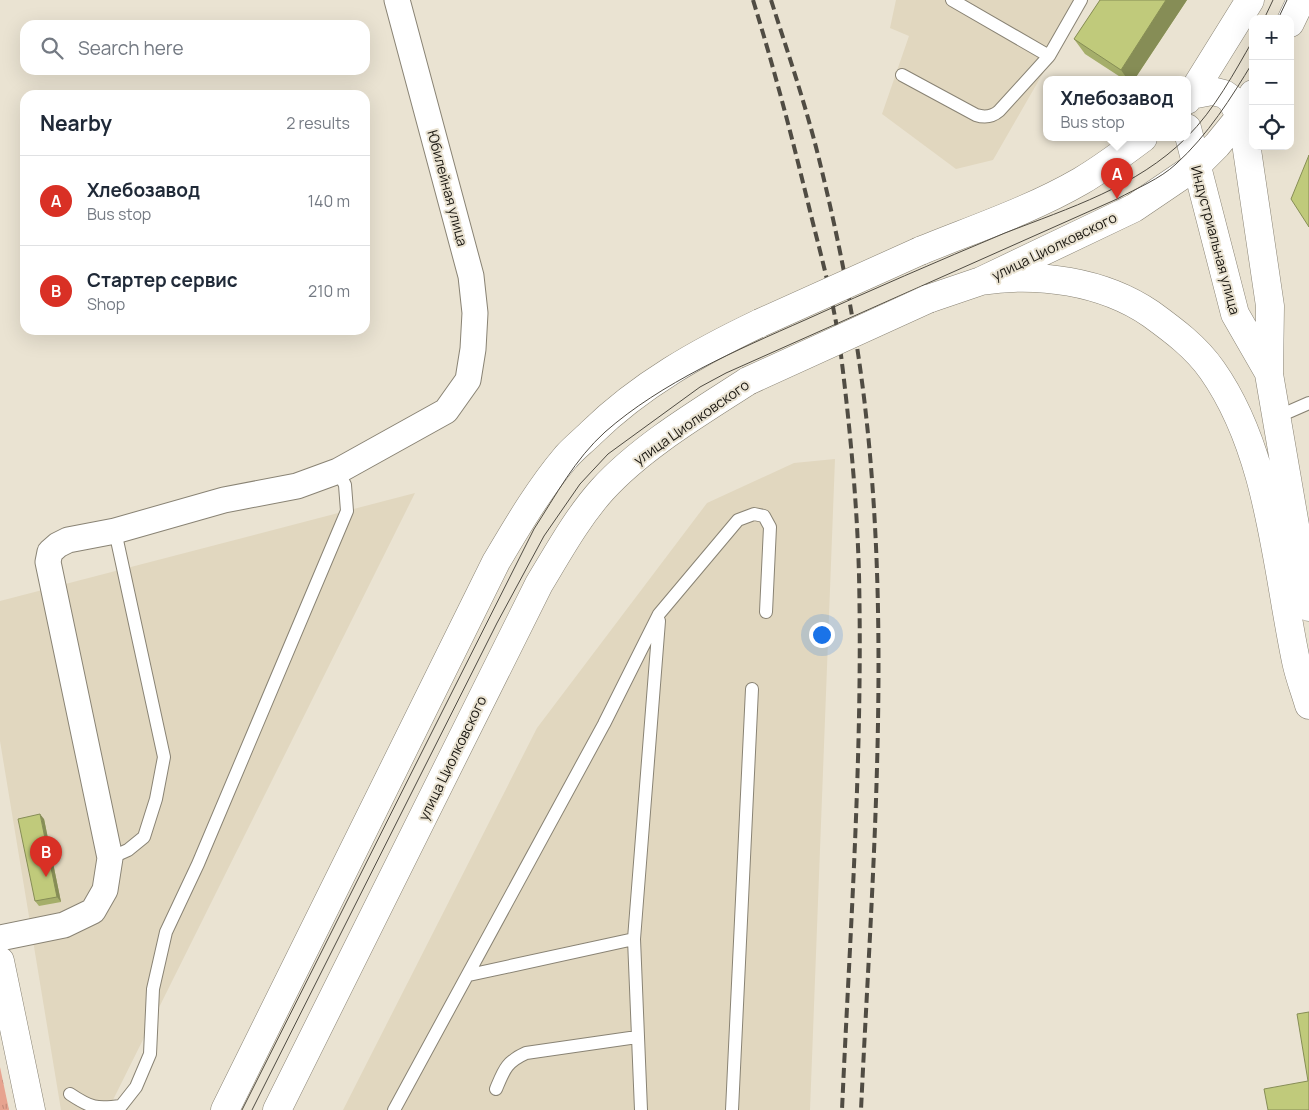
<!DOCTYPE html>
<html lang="en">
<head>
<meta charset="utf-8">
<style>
  body { margin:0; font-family:Manrope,sans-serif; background:#f6f6f7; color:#1f2937 }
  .controls { position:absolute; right:15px; top:15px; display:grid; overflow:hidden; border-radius:10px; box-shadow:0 5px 20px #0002 }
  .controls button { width:45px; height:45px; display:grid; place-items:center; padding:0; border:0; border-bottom:1px solid #e0e1e3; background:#fff; color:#1f2937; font:25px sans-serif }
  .you { position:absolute; left:821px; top:634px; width:18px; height:18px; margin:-12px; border:4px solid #fff; border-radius:50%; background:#1a73e8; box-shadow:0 0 0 8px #1a73e833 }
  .badge { display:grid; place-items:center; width:32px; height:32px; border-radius:50%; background:#d93025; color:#fff; font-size:16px; font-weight:700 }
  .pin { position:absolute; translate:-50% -41px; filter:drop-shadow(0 1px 2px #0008) }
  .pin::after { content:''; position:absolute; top:26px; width:18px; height:15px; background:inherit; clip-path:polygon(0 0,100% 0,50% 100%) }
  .popup { position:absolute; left:1043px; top:76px; width:148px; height:65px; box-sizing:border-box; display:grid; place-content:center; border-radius:10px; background:#fff; filter:drop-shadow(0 1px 4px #0005); font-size:16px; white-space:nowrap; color:#747a83 }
  .popup b { font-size:19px; color:#1f2937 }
  .popup::after { content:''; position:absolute; left:50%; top:100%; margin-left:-10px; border:10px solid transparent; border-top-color:#fff }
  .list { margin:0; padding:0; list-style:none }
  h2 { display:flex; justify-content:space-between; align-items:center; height:65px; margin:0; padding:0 20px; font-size:21px }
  h2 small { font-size:16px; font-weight:400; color:#747a83 }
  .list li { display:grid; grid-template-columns:32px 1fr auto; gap:15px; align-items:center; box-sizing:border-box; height:90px; padding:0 20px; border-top:1px solid #e0e1e3 }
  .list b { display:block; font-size:19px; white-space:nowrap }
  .list p { margin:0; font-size:16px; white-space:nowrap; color:#747a83 }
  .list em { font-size:16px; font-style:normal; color:#747a83 }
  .icon { flex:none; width:28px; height:28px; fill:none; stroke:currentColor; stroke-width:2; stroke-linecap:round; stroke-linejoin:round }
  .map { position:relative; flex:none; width:1309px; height:1110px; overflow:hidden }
  .search { position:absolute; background:#fff; box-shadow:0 5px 20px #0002; left:20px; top:20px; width:350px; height:55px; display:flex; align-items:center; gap:12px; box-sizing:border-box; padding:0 18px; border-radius:15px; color:#747a83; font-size:19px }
  .panel { position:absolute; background:#fff; box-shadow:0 5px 20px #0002; left:20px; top:90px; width:350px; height:245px; border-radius:15px }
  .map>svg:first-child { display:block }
</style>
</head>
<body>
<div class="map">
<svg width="1309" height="1110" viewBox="0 0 1309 1110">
  <defs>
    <pattern id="grass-tufts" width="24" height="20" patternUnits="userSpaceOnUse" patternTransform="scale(1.25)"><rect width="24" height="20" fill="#e7a38f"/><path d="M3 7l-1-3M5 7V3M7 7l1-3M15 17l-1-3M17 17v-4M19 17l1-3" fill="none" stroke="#c58b7a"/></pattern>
  </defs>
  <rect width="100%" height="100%" fill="#eae3d2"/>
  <path fill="#e1d7bf" d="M 896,0 L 1085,0 L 993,160 L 956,169 L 882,114 L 909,36 L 890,28 Z
    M 835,459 L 810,1110 L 343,1110 L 537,728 L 707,503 L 794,463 Z
    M 415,493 L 108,1110 L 61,1110 L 0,741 L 0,601 Z"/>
  <path fill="url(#grass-tufts)" d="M 0,1067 L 9,1110 L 0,1110 Z"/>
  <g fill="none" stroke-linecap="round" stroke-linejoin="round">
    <g stroke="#898374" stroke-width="14">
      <path id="lane" d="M 952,0 L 1049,56 L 1081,0
        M 902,75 L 976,115 C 985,118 992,117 999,111 L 1049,56
        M 1277,417 L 1309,403
        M 110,858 L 128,850 L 144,837 L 156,799 L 164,757 L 115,531
        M 469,975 L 634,939
        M 496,1089 C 504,1070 506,1062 526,1053 L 637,1037
        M 70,1094 C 91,1108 96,1109 121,1106 L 136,1087 L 150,1054 L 153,989 L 166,932 L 198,864 L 347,511 L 345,485 L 338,471
        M 394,1110 L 604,724 L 659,614 L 738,520 L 754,514 L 764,516 L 770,527 L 766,612
        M 641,1110 L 634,939 L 659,621
        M 732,1110 L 752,689"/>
    </g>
    <g stroke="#898374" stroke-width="27">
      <path id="street" d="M 0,938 L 64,925 L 93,911 L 105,890 L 110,858 L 48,562 L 50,552 L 58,545 L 68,540 L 115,531 L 224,500 L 297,486 L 338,471 L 446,411 L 468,380 L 473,349 L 475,313 L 471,276 L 397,0"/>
    </g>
    <g stroke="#898374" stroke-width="29">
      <path id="secondary" d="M 1290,23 L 1301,0
        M 1191,95 L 1250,0
        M 1239,118 L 1253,94"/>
    </g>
    <g stroke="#898374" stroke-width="29">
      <path id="primary" d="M 1187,100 L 1191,95 L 1212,91 L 1224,94 L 1231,99 L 1238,112 L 1246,143 L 1270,306 L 1269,374 L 1309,607
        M 1187,128 L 1235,314 L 1269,373
        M 920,251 C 974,229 1031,210 1081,181 C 1103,168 1123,153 1143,138
        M 981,281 C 1037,272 1103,281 1151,314 C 1173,330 1196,347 1212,370 C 1270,452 1276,566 1296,661 C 1299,676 1305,691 1309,705
        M 928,299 L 981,281 L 1134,208 L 1196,166 L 1217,145 L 1239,118
        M 0,961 L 31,1110
        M 225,1110 L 496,562 C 518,525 539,489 566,457 C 574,448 583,441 591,433 C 640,385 699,352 760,323
        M 277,1110 L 539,584 C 559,551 577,518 602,490 C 641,447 700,412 748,381"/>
    </g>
    <use href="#lane" stroke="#fff" stroke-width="12"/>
    <use href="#street" stroke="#fff" stroke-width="25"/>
    <use href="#secondary" stroke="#fff" stroke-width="28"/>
    <use href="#primary" stroke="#fff" stroke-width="28"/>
    <path stroke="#504c43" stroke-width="1" d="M 1264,19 L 1273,0
      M 1278,19 L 1287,0
      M 1187,137 C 1215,109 1234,73 1253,40
      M 242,1110 L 534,529 C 556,495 575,459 605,432 C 662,382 737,350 805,320 C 871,290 938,261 1005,233 C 1069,208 1137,187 1186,138
      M 252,1110 L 497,623 L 544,536 L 580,484 L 608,454 L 700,387 L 726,373 L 1117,199 C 1137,188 1160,179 1176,164 C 1208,135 1231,98 1253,62"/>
    <path stroke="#504c43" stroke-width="4" stroke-dasharray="10 5" stroke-linecap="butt" d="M 753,0 C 774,68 792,137 809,207 C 821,256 835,305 841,355 C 850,428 857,501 859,575 C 863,753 850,932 842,1110
      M 771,0 C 787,50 804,100 817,151 C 838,235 855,320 865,406 C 892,640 872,876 861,1110"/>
    <g stroke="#898374" stroke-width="29" stroke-linecap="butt">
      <path id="primary-bridge" d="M 760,323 L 920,251
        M 748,381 L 928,299"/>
    </g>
    <use href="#primary-bridge" stroke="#fff" stroke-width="28"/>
  </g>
  <path fill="#a5ae6a" d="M 1100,0 L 1187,0 L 1134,80 L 1125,80 L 1085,54 L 1074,39 Z
    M 44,819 L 61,902 L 39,906 L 35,901 Z"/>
  <path fill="#868d56" d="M 1166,0 L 1187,0 L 1134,80 L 1128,80 L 1121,70 Z
    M 40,814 L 44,819 L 61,902 L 57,897 Z"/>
  <path fill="#c0ca7b" stroke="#868d56" d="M 1100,0 L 1166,0 L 1121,70 L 1074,39 Z
    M 1309,155 L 1309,227 L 1291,199 Z
    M 40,814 L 57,897 L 35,901 L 18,819 Z
    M 1309,1012 L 1309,1110 L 1268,1110 L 1264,1089 L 1308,1081 L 1297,1014 Z"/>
  <g text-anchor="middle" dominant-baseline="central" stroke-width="4" stroke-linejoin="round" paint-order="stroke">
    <g font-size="14" fill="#18150f" stroke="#eae3d2">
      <text transform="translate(448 188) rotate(75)">Юбилейная улица</text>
      <text transform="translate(1216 240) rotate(75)">Индустриальная улица</text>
      <text transform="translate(1054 246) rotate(-26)">улица Циолковского</text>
      <text transform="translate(691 422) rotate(-35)">улица Циолковского</text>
      <text transform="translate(452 758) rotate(-64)">улица Циолковского</text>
    </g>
  </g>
</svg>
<div class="controls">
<button>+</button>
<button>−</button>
<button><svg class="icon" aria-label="locate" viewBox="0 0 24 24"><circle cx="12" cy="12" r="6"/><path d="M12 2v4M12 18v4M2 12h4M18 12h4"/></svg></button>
</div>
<div class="you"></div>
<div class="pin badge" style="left:1117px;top:199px">A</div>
<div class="popup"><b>Хлебозавод</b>Bus stop</div>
<div class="pin badge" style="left:46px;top:877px">B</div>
<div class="search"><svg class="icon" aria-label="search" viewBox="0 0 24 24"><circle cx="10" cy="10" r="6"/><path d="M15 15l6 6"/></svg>Search here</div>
<section class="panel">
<h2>Nearby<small>2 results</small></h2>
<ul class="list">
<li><span class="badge">A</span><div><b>Хлебозавод</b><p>Bus stop</p></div><em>140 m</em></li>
<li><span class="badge">B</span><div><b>Стартер сервис</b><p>Shop</p></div><em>210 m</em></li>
</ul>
</section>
</div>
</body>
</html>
